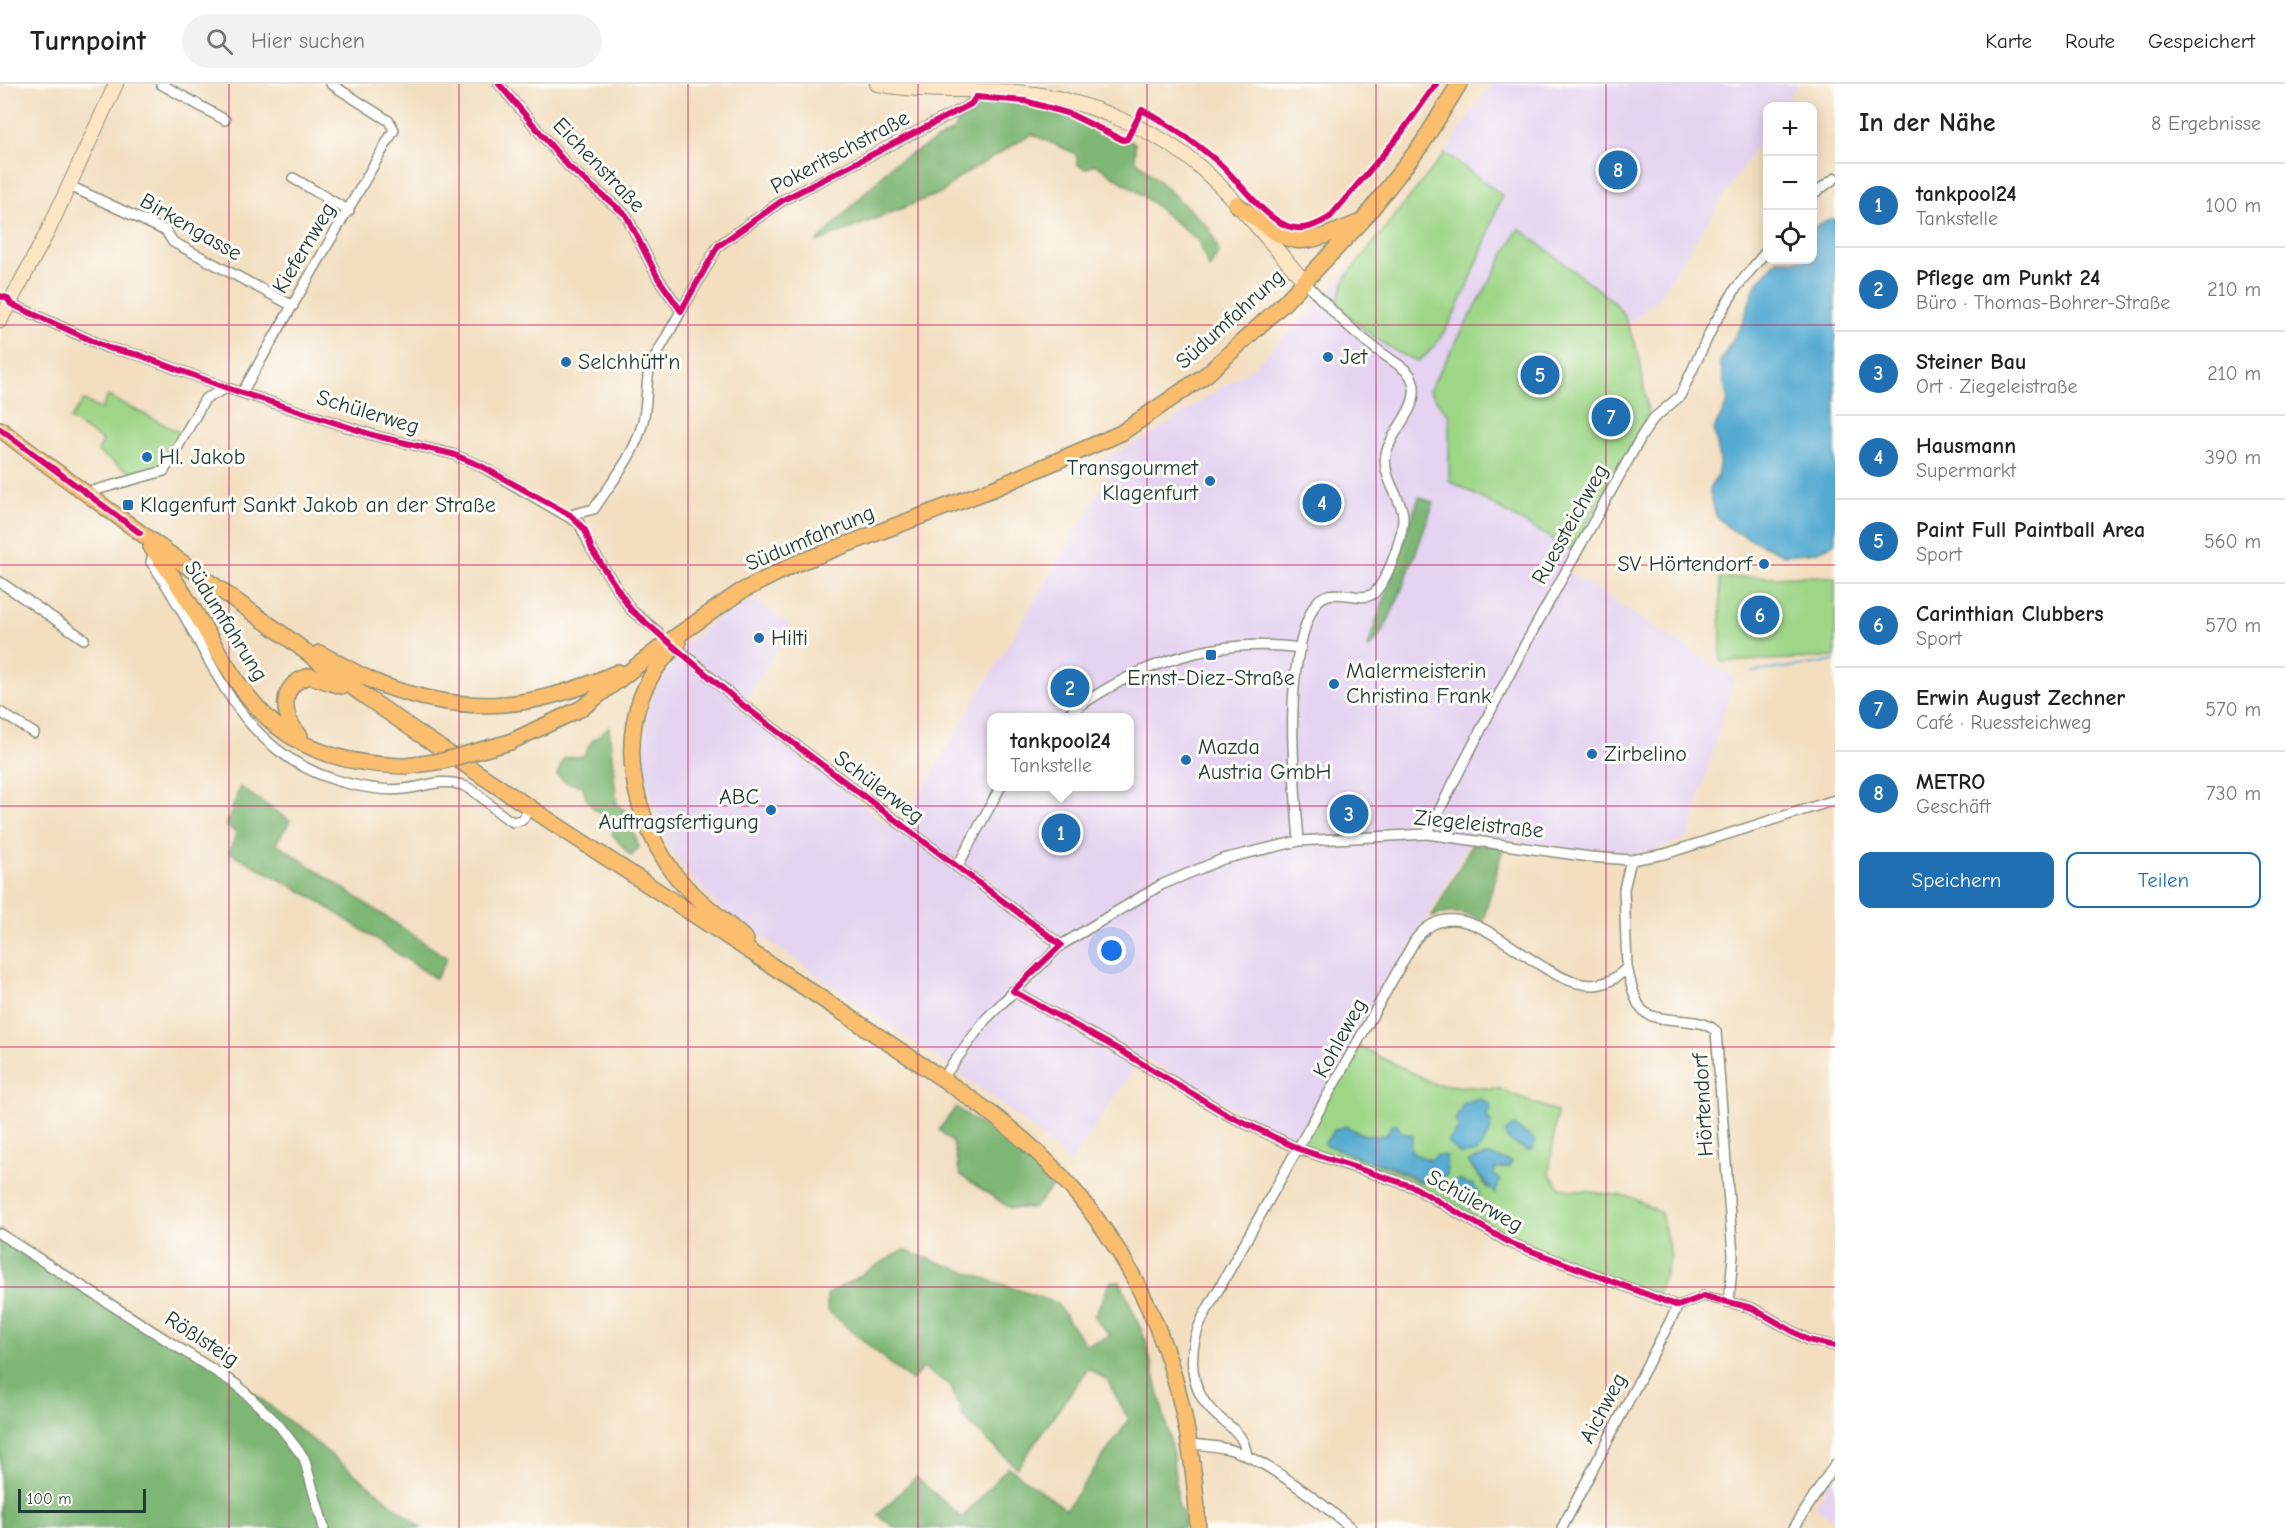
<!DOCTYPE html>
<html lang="de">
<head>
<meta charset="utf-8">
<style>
  body { margin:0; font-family:"Comic Neue",sans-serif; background:#f2f2f2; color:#202124 }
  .controls { position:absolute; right:18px; top:18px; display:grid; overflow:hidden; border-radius:12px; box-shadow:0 3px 15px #0003 }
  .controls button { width:54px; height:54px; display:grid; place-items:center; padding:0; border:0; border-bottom:2px solid #e0e0e0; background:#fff; color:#202124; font:30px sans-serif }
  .scale { position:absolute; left:18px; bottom:15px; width:128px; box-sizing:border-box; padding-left:6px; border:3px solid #1f3d34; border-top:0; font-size:16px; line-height:21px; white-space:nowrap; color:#1f3d34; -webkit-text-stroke:4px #fdfcf7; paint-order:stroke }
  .you { position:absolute; left:1112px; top:867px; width:21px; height:21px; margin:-15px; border:4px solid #fff; border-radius:50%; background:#1a73e8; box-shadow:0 0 0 9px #1a73e833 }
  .badge { display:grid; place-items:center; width:39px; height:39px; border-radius:50%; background:#1f6fb2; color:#fff; font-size:20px; font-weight:700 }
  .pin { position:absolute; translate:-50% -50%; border:3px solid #fff; box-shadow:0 2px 6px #0006 }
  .popup { position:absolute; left:987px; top:629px; width:147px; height:78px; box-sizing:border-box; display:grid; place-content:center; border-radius:12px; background:#fff; filter:drop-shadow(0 2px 4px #0005); font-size:20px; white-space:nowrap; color:#757577 }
  .popup b { font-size:22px; color:#202124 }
  .popup::after { content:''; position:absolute; left:50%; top:100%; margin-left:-12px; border:12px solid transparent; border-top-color:#fff }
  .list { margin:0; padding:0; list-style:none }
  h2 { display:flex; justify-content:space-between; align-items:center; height:78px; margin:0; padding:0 24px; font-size:26px }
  h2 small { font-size:20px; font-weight:400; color:#757577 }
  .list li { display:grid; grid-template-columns:39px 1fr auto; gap:18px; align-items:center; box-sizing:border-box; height:84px; padding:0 24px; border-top:2px solid #e0e0e0 }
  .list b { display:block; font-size:22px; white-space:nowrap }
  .list p { margin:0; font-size:20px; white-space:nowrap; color:#757577 }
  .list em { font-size:20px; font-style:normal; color:#757577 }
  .actions { display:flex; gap:12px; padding:18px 24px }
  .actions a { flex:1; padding:14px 0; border:2px solid #1f6fb2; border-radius:12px; text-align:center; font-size:21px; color:#1f6fb2 }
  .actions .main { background:#1f6fb2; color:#fff }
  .icon { flex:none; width:33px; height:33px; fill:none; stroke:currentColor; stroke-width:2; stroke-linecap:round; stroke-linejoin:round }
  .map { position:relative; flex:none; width:1835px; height:1444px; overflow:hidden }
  header { display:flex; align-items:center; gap:36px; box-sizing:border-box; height:84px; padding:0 30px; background:#fff; border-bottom:2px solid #e0e0e0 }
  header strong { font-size:28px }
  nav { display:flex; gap:33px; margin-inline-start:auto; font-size:21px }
  .search { width:420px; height:54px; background:#f2f2f2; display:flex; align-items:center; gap:15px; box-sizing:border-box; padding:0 21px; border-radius:33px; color:#757577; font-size:22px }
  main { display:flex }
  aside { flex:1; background:#fff }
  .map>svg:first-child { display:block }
</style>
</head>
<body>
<header>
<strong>Turnpoint</strong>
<div class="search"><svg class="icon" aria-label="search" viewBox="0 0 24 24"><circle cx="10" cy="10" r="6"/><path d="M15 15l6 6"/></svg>Hier suchen</div>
<nav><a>Karte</a><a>Route</a><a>Gespeichert</a></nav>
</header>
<main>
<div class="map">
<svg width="1835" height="1444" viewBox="0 0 1835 1444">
  <rect width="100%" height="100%" fill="#fdfcf7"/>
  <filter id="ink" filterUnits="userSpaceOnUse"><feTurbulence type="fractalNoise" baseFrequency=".0167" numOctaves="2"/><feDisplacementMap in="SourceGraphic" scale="12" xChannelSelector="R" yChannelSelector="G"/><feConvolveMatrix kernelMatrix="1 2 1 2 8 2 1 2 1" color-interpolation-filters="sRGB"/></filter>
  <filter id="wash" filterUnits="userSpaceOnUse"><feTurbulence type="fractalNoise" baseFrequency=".008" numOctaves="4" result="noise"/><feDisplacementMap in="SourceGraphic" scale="24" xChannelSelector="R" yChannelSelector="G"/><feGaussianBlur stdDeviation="1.35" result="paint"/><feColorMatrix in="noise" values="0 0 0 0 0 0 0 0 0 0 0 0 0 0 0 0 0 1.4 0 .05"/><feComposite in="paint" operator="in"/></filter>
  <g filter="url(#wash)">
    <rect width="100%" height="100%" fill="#f3dec0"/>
    <path fill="#e4d3f1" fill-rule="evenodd" d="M 1491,0 L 1798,0 L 1783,22 L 1768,22 L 1767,46 L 1657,215 L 1628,240 L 1640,275 L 1650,331 L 1564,485 L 1734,594 L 1688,754 L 1650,768 L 1604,771 L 1473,751 L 1300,1061 L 1142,973 L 1070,1079 L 1032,1044 L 981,1005 L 718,822 L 689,790 L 668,762 L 655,726 L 644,682 L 648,625 L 657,603 L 684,562 L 718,533 L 754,516 L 791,541 L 740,626 L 897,748 L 1108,393 L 1098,378 L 1149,352 L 1256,281 L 1375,160 L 1445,69 ZM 992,634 L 1130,634 L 1130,702 L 992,702 Z
      M 1835,1389 L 1835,1435 L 1815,1422 Z"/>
    <path fill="#9ed587" stroke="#5e895e" stroke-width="1.5" fill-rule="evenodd" d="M 1445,69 L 1502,111 C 1486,154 1455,254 1418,277 C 1386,266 1360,244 1337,219 L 1346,193 Z
      M 1519,144 L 1614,218 L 1624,231 L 1640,275 L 1648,331 L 1572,466 L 1449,396 L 1449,331 L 1429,307 Z
      M 108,312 L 181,349 C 175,359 171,373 164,382 C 147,406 114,378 98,368 L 103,357 L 70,335 L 84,316 L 101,326 Z
      M 1803,492 L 1835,493 L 1835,573 L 1721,578 L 1720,494 Z
      M 1358,962 L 1435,1000 L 1500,1005 L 1557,1028 L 1549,1089 L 1560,1104 L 1631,1113 L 1661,1129 L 1671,1173 L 1656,1214 L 1510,1159 L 1414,1103 L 1299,1065 ZM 1346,1042 C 1360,1051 1370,1053 1387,1051 L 1391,1042 L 1401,1048 L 1413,1070 L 1446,1083 L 1447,1091 L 1418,1098 C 1388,1081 1356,1073 1324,1060 L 1335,1046 ZM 1479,1074 L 1509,1083 L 1495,1085 L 1488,1105 L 1468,1078 Z"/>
    <path fill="#7eb674" stroke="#4e7a54" stroke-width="1.5" d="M 989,17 C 1043,21 1074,34 1121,58 L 1129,56 L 1135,59 L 1135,75 L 1210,145 L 1219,168 L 1209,184 L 1198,157 L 1141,110 L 1095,80 L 1085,85 L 1078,81 L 1076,70 L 1032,50 L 959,93 L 943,108 L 817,158 L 893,80 L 953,47 L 961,31 Z
      M 1419,413 L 1434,419 C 1423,446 1389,555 1367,565 Z
      M 609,643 L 617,720 L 625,727 L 639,763 L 631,772 L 612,750 L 615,736 C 597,729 586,722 583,702 L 565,698 L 557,691 L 564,674 L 584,672 L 591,658 Z
      M 240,703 L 290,737 L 276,759 L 447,874 L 436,895 L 312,813 L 229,768 L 237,749 L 226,742 Z
      M 1472,760 L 1503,764 L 1483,837 C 1464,828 1452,826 1432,833 Z
      M 956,1023 L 1006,1058 L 1052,1103 L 1034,1124 L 1010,1124 L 960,1091 L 953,1059 L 939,1046 Z
      M 0,1146 L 229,1289 L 422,1444 L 0,1444 Z
      M 903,1166 L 1056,1219 L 1086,1261 L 1110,1252 L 1094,1233 L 1111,1197 L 1120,1197 L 1146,1257 L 1172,1365 L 1178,1420 L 1184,1432 L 1184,1444 L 895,1444 L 878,1431 L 916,1393 L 962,1434 L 1008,1383 L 1066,1425 L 1129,1336 L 1107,1296 L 1088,1284 L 1017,1384 L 964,1334 L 950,1301 L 923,1284 L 911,1297 L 827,1226 L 827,1211 Z"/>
    <path fill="#54aad1" stroke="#3a7482" stroke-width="1.5" d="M 1829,135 L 1835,135 L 1835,455 L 1834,460 L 1816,468 L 1784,471 L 1730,445 L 1716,432 L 1709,405 L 1717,393 L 1720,376 L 1714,345 L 1728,318 L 1720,278 L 1742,240 L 1755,202 L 1777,176 L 1812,176 L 1813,144 Z
      M 1481,1015 L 1491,1021 L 1487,1033 L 1491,1038 L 1490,1048 L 1477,1069 L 1460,1070 L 1448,1058 L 1459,1044 L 1455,1036 L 1463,1020 Z
      M 1397,1040 L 1401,1048 L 1413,1051 L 1410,1062 L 1413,1070 L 1431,1076 L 1437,1071 L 1446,1072 L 1447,1091 L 1431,1102 L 1388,1081 L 1370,1078 L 1324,1060 L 1335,1046 L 1346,1042 C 1360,1051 1370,1054 1386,1051 L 1391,1042 Z
      M 1514,1042 L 1534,1055 L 1534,1064 L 1528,1067 L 1507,1055 L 1505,1049 Z
      M 1489,1071 L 1512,1078 L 1509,1083 L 1495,1085 L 1494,1091 L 1500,1096 L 1495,1110 L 1468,1078 Z
      M 1457,1096 L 1473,1101 L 1479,1108 L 1478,1121 L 1471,1124 L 1445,1108 Z"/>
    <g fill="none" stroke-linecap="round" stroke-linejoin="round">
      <path stroke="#54aad1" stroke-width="2" d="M 1753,588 L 1835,577"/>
    </g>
  </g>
  <g filter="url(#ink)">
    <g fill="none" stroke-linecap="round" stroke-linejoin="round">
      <g stroke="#898e7a" stroke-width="12">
        <path id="street" d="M 161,0 L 225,36
          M 499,0 L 569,83 L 626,131 L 658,194 L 681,227
          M 293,94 L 349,127
          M 70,102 L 166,147 L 173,158 L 293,222
          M 1812,111 L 1835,94
          M 11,220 L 108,264 L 139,271 L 227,304 L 376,352 L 452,370 L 479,381 L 579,439 L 592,466 L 631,526 L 658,548
          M 243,307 L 394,46 L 389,37 L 331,0
          M 85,409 L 164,387 L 205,315 L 227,304
          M 570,431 L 594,425 C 611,399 634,372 642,341 C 648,322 645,301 650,282 L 718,162 L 783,116 L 971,20 L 979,6
          M 154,467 L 151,478 C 215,566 229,671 350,700 C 367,704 387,707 404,705 C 425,703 441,694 462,701 C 483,709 494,729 513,738 L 522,736 L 530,725
          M 0,498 L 84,555
          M 682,568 L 740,619 L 1061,861
          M 0,628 L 34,649
          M 1063,634 C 1133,581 1213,552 1301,564
          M 1427,750 L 1521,568 L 1641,353 L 1653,335 L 1680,312 L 1714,240 L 1736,204 L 1768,165
          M 1299,757 C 1294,692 1283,589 1311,528 C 1327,491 1362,526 1377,506 C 1389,491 1407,445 1402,426 C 1396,407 1382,390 1386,370 C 1391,345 1423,322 1412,295 C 1409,286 1397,280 1389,274 C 1357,253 1331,226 1305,198
          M 957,783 L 1001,702
          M 1627,883 C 1630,896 1633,912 1640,923 C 1652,943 1695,929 1716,947 L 1733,1171 L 1729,1218
          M 1013,907 L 1116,964 L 1228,1031 L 1299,1065 L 1414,1103 L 1510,1159 L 1678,1222 L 1704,1212 L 1752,1224 L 1808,1256 L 1835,1262
          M 942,995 L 985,936 L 1061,861 L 1161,801 L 1223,775 L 1299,757 L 1427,750 L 1590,773 L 1631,776 L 1665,770 L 1835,716
          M 0,1150 L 237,1301 L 278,1340 L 304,1374 L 324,1444
          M 1191,1360 C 1204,1361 1219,1362 1232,1366 C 1267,1377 1322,1419 1351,1444
          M 1247,1372 C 1243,1347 1231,1345 1214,1329 C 1187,1303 1188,1264 1203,1233 L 1415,856 C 1474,778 1565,956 1627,883 L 1624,805 L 1631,776
          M 1562,1444 L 1678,1222
          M 1794,1444 L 1835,1380"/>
      </g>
      <g stroke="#898e7a" stroke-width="16">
        <path id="secondary" d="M 877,0 C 926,10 977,3 1027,9 C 1082,15 1159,46 1201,84 C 1239,118 1271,160 1305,198
          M 0,237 L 48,147 L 116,0"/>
      </g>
      <g stroke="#898e7a" stroke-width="18">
        <path id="primary" d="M 1236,120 C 1293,162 1290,167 1358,139
          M 0,345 C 92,416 187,482 281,549 C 311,571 339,594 369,615 C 455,675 542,732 630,789 C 713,843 796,897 878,952 C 949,999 1021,1043 1076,1109 C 1158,1206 1192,1318 1198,1444
          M 151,463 C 237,572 238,679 407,682
          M 678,560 C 609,622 625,723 675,791 C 691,812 726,837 746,856
          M 319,569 C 341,580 363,594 385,602 C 471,633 537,624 618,588
          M 300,652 C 281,632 278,600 310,592 L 341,602
          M 510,658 L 582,624 L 664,561 L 740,508 L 795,480 L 995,404 L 1121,349 L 1207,290 L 1283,220 L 1363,136 L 1422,60 L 1459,0"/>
      </g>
      <use href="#street" stroke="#fff" stroke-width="9"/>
      <use href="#secondary" stroke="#fde5c5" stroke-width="14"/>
      <use href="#primary" stroke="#fabe6e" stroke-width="15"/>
      <g stroke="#898e7a" stroke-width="18" stroke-linecap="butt">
        <path id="primary-bridge" d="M 407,682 L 442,677 L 510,658"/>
      </g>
      <use href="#primary-bridge" stroke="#fabe6e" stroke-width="15"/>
      <g stroke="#fdfcf7" stroke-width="10">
        <path id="cycleway" d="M 499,0 L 569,83 L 626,131 L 658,194 L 681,227 L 718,162 L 783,116 L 971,20 L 976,13 L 1025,17 L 1070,30 L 1123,56 L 1127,55 L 1142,26 C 1164,37 1200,62 1219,79 C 1240,98 1260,130 1287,142 C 1303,148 1317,141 1330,133 L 1399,52 L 1436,0
          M 0,212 L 7,214 L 11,220 L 108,264 L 139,271 L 227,304 L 376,352 L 452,370 L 479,381 L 570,431 L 585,446 L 592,466 L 631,526 L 740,619 L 1061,861 L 1013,907 L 1116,964 L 1228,1031 L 1299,1065 L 1414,1103 L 1510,1159 L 1678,1222 L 1704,1212 L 1752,1224 L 1808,1256 L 1835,1262
          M 0,345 L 140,449"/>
      </g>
      <use href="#cycleway" stroke="#d6006c" stroke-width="6"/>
    </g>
  </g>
  <path fill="none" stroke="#c2185b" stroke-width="1.5" stroke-opacity="0.55" d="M 229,0 L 229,1444M 459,0 L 459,1444M 688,0 L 688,1444M 918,0 L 918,1444M 1147,0 L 1147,1444M 1376,0 L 1376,1444M 1606,0 L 1606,1444M 0,241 L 1835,241M 0,481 L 1835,481M 0,722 L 1835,722M 0,963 L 1835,963M 0,1203 L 1835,1203"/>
  <g fill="#1f6fb2" stroke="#fdfcf7" stroke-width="2">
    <circle cx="1328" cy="273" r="6"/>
    <circle cx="566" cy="278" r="6"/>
    <circle cx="147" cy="373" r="6"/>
    <circle cx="1210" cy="397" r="6"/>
    <rect x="122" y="415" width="12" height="12" rx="3"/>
    <circle cx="1764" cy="480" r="6"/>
    <circle cx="759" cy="554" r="6"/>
    <rect x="1205" y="565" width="12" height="12" rx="3"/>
    <circle cx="1334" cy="600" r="6"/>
    <circle cx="1592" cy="670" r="6"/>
    <circle cx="1186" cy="676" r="6"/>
    <circle cx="771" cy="726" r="6"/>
  </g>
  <g text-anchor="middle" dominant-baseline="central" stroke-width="6" stroke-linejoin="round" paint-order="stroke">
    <g font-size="22" fill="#1f3d34" stroke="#fdfcf7">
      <text transform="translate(840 68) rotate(-28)">Pokeritschstraße</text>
      <text transform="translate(599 81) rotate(46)">Eichenstraße</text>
      <text transform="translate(191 143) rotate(30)">Birkengasse</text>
      <text transform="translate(304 164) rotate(-59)">Kiefernweg</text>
      <text transform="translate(1230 235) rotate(-42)">Südumfahrung</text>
      <text transform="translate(368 328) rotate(17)">Schülerweg</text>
      <text transform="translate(1570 440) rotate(-61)">Ruessteichweg</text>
      <text transform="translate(810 454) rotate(-23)">Südumfahrung</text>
      <text transform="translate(226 537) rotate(58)">Südumfahrung</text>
      <text transform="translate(879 703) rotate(37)">Schülerweg</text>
      <text transform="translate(1479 740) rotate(6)">Ziegeleistraße</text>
      <text transform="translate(1340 954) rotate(-61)">Kohleweg</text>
      <text transform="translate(1703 1021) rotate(-93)">Hörtendorf</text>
      <text transform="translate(1475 1117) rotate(29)">Schülerweg</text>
      <text transform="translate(202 1255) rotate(33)">Rößlsteig</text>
      <text transform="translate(1603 1324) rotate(-62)">Aichweg</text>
    </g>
    <g font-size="22" fill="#1f3d34" stroke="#fdfcf7" text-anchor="start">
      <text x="1340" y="273">Jet</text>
      <text x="578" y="278">Selchhütt'n</text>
      <text x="159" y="373">Hl. Jakob</text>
      <text x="1198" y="384" text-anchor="end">Transgourmet<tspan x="1198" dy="25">Klagenfurt</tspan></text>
      <text x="140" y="421">Klagenfurt Sankt Jakob an der Straße</text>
      <text x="1752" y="480" text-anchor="end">SV Hörtendorf</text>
      <text x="771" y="554">Hilti</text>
      <text x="1346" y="587">Malermeisterin<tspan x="1346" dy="25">Christina Frank</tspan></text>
      <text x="1211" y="594" text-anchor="middle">Ernst-Diez-Straße</text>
      <text x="1198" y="663">Mazda<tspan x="1198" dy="25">Austria GmbH</tspan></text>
      <text x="1604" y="670">Zirbelino</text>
      <text x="759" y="713" text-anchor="end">ABC<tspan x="759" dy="25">Auftragsfertigung</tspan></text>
    </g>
  </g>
</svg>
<div class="controls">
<button>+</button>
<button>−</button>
<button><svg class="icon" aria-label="locate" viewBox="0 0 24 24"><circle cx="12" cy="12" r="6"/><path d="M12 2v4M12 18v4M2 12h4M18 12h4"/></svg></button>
</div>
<div class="scale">100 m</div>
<div class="you"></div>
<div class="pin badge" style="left:1061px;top:749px">1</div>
<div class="popup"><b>tankpool24</b>Tankstelle</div>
<div class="pin badge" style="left:1070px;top:604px">2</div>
<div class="pin badge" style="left:1349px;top:730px">3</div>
<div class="pin badge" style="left:1322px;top:419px">4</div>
<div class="pin badge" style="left:1540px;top:291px">5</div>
<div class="pin badge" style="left:1760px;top:531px">6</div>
<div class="pin badge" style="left:1611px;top:333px">7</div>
<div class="pin badge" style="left:1618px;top:86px">8</div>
</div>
<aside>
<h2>In der Nähe<small>8 Ergebnisse</small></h2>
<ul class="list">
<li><span class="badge">1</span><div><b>tankpool24</b><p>Tankstelle</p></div><em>100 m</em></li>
<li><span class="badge">2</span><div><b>Pflege am Punkt 24</b><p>Büro · Thomas-Bohrer-Straße</p></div><em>210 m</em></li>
<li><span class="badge">3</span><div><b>Steiner Bau</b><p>Ort · Ziegeleistraße</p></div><em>210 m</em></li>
<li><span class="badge">4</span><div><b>Hausmann</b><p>Supermarkt</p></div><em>390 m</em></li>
<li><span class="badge">5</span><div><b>Paint Full Paintball Area</b><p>Sport</p></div><em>560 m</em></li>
<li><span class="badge">6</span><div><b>Carinthian Clubbers</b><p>Sport</p></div><em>570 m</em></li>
<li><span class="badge">7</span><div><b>Erwin August Zechner</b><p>Café · Ruessteichweg</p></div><em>570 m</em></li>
<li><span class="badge">8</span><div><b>METRO</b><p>Geschäft</p></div><em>730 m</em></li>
</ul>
<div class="actions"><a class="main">Speichern</a><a>Teilen</a></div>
</aside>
</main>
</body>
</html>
